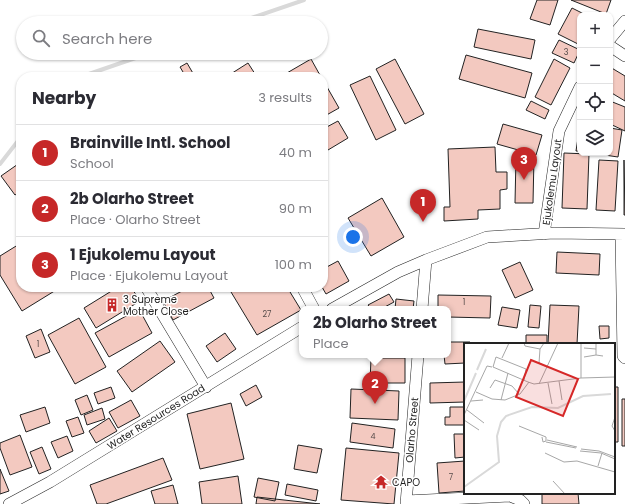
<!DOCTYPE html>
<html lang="en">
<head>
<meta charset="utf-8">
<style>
  body { margin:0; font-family:Poppins,sans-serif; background:#f2f2f3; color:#2b2b33 }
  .controls { position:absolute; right:12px; top:12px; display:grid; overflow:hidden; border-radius:8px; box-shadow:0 1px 3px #0004 }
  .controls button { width:36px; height:36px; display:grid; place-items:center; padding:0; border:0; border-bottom:1px solid #e1e1e2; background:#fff; color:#2b2b33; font:20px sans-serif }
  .you { position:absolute; left:353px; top:237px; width:14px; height:14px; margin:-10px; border:3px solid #fff; border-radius:50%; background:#1a73e8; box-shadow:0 0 0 6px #1a73e833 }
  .badge { display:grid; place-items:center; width:26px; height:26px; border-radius:50%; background:#c62828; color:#fff; font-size:13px; font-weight:700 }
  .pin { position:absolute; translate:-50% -33px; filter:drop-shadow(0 1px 2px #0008) }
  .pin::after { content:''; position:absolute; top:21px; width:14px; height:12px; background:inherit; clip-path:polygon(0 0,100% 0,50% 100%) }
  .popup { position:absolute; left:299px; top:306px; width:152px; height:52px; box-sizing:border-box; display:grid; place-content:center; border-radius:8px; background:#fff; filter:drop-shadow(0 1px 3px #0005); font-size:13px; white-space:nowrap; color:#7c7c81 }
  .popup b { font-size:15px; color:#2b2b33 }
  .popup::after { content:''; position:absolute; left:50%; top:100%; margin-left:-8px; border:8px solid transparent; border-top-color:#fff }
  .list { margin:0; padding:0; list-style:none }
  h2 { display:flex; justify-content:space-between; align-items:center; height:52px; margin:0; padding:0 16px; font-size:17px }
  h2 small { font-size:13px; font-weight:400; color:#7c7c81 }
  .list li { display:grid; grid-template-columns:26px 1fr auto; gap:12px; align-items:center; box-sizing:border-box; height:56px; padding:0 16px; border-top:1px solid #e1e1e2 }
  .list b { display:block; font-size:15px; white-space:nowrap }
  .list p { margin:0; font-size:13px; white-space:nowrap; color:#7c7c81 }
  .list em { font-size:13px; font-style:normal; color:#7c7c81 }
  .icon { flex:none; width:22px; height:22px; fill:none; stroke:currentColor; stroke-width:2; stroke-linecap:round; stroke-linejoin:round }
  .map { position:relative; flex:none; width:625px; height:504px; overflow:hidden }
  .search { position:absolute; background:#fff; box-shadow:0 1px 3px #0004; left:16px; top:16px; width:312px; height:44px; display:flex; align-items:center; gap:10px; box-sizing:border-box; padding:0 14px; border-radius:22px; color:#7c7c81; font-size:15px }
  .panel { position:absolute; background:#fff; box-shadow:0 1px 3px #0004; left:16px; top:72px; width:312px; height:220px; border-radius:16px }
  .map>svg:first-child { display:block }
</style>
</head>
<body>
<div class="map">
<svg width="625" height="504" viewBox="0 0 625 504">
  <rect width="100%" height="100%" fill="#fff"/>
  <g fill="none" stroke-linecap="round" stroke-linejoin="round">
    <path stroke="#d9d9d9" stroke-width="4" d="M 237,23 L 304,0
      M 84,77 L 86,75 L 150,53
      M 0,164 L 21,137"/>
  </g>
  <path fill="#f3c9c0" stroke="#222" d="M 537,0 L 558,0 L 550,25 L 530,19 Z
    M 571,0 L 611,0 L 606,14 Z
    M 572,8 L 586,15 L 580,15 L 580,45 L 558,34 Z
    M 478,29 L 535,40 L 531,59 L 474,47 Z
    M 559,40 L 580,50 L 574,63 L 552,53 Z
    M 466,55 L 532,73 L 525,98 L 459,79 Z
    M 311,59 L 321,77 L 280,77 Z
    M 395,59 L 424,114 L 405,124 L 376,69 Z
    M 554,59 L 570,68 L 551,105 L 535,97 Z
    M 187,63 L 194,75 L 192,77 L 186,77 L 180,67 Z
    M 248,63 L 257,77 L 226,77 Z
    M 610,67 L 625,76 L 625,101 L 610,92 Z
    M 370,76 L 396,130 L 376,140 L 350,85 Z
    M 323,80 L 339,108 L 323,117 Z
    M 531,101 L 549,110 L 545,119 L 526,110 Z
    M 610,101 L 625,107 L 625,131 L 610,124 Z
    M 338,121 L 348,138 L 323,153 L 323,129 Z
    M 503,124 L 542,135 L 536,155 L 497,144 Z
    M 580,125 L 580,151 L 576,151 Z
    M 610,128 L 622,130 L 618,157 L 591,153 L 610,153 Z
    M 495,147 L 496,172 L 507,172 L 507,189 L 500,190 L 500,209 L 478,210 L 478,219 L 444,221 L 444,207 L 450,207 L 448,149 Z
    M 564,153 L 589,154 L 587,209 L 562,208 Z
    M 516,157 L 534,157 L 533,203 L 515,203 Z
    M 599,160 L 618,161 L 615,211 L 596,210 Z
    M 624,160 L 625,215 L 624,215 Z
    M 21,162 L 21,191 L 15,195 L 1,176 Z
    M 382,198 L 404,237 L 371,256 L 348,218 Z
    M 21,243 L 21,287 L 61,287 L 22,311 L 0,275 L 0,256 Z
    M 557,252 L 600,254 L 599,275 L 556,273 Z
    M 338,261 L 349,281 L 326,294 L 322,287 L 323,287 L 323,269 Z
    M 520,262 L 533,290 L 515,298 L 502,270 Z
    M 118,287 L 131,287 L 140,301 L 96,328 L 84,308 Z
    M 180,287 L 208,287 L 214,298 L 173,320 L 163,301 L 182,291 Z
    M 228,287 L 287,287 L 301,310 L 257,335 Z
    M 389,294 L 394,302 L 381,309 L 371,309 L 368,305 Z
    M 438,295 L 491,296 L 490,318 L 448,317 L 448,309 L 438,309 Z
    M 396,299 L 414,301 L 413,309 L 395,309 Z
    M 530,305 L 541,306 L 539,328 L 528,327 Z
    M 550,305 L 579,306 L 577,344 L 548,344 Z
    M 502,307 L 520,310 L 517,328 L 498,325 Z
    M 139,309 L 152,333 L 109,357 L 95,333 Z
    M 79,318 L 106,367 L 75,384 L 48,335 Z
    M 599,326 L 609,326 L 609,338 L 600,339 Z
    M 41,329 L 50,352 L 35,358 L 26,336 Z
    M 225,333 L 236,349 L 217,362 L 206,346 Z
    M 526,335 L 547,335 L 547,344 L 526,344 Z
    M 160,341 L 175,362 L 132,392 L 117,371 Z
    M 448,342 L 470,342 L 471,344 L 465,344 L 465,363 L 445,364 L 444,355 L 448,355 Z
    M 371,358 L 405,358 L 405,383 L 370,383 Z
    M 465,382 L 465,402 L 430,403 L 430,383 Z
    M 256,385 L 262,397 L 246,406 L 240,394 Z
    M 111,387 L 115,398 L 98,404 L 94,393 Z
    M 614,387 L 618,387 L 618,442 L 614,442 Z
    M 351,389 L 399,391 L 398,420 L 350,418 Z
    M 87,395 L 93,410 L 81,415 L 75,400 Z
    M 622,399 L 625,399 L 625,446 L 622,446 Z
    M 131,400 L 140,416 L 118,428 L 109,412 Z
    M 231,403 L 244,459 L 200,469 L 187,414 Z
    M 45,407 L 50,423 L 26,432 L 20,415 Z
    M 450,407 L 465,407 L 465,425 L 445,425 L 445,417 L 450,417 Z
    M 102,408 L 105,419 L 87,425 L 84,415 Z
    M 78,417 L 84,433 L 72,437 L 66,421 Z
    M 109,418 L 117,431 L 96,443 L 89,431 Z
    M 352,423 L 395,429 L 393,448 L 350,442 Z
    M 454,434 L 465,434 L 465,457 L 455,458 Z
    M 20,435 L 32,467 L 10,475 L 0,448 L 0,443 Z
    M 67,436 L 73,451 L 58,458 L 51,442 Z
    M 298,445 L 322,449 L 317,473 L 294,469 Z
    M 42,447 L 51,469 L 39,474 L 30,452 Z
    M 346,448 L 399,453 L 394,504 L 341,500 Z
    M 163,458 L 172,480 L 106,504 L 97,504 L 90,485 Z
    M 465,461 L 465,491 L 439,493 L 437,463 Z
    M 0,469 L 9,491 L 0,494 Z
    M 238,476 L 242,504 L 202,504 L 199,482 Z
    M 258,478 L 279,482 L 275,501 L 254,497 Z
    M 287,484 L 318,490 L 316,501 L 285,495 Z
    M 173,485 L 178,504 L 155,504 L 151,491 Z
    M 542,493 L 578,493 L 579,504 L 542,504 Z
    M 257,497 L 320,504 L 256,504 Z"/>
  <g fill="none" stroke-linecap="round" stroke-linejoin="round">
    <g stroke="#222" stroke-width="12">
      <path id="street" d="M 610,39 L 625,21
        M 610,46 L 625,56
        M 544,234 L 559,131 L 580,87
        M 621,234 L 623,356 L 625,358
        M 146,287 L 206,387
        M 302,287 L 314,309
        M 332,309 L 398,272 L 426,260 L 487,237 L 554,233 L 625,234
        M 422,309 L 426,260
        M 406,501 L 510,496 L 520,500 L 524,504
        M 9,504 L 50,482 L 302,327
        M 406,504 L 418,355"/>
    </g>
    <use href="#street" stroke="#fff" stroke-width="11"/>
  </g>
  <defs>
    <g id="building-bare" transform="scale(1.08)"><path d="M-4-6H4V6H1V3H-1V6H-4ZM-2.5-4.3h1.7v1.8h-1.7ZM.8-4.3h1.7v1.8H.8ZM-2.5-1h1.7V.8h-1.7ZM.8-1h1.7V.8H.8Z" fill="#c62828" stroke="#fff" stroke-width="2.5" paint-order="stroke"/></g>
    <g id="temple-bare" transform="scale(1.08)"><path d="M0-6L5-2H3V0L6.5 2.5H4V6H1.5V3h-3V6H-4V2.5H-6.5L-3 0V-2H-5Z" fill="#c62828" stroke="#fff" stroke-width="2.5" paint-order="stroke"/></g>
  </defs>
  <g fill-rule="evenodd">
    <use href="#building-bare" x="112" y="305"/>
    <use href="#temple-bare" x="381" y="482"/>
  </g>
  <g text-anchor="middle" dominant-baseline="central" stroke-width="3" stroke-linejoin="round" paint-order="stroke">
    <g font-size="8" fill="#564c4a">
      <text x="566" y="52">3</text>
      <text x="464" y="302">1</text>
      <text x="267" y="314">27</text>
      <text x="38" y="344">1</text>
      <text x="373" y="436">4</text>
      <text x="451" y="477">7</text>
    </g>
    <g font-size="10" fill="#222" stroke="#fff">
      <text transform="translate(552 182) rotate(-82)">Ejukolemu Layout</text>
      <text transform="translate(156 417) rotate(-32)">Water Resources Road</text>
      <text transform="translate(412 430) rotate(-85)">Olarho Street</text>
    </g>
    <g font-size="10" fill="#222" stroke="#fff" text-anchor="start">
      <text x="123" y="299">3 Supreme<tspan x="123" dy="12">Mother Close</tspan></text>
      <text x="392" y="482">CAPO</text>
    </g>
  </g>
  <g transform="translate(464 343)">
    <rect width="151" height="151" fill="#fff"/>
    <path fill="none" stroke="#d9d9d9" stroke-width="2" d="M 13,27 L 22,6M 0,58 L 12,30M 0,144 L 35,119 L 33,93 L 37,79 L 42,73 L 68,64 L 94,65 L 119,53 L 147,51"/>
    <path fill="none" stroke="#a7a7a7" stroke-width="1" d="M 60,0 L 61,3 L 76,6 L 80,0M 117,0 L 117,35M 132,0 L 132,12 L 139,13M 120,5 L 132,6M 76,6 L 75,20 L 83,24M 120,14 L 132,12M 38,15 L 45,0M 60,37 L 62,26 L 32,14 L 29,24 L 64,39 L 70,41 L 117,35 L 151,34M 95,38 L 98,57M 84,40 L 88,61M 75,41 L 94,0M 26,45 L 31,37 L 48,43 L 55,51M 12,49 L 28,56 L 41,57 L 56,51 L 65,39M 37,57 L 44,30M 7,58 L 19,57M 3,67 L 20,80M 0,72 L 23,23 L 28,24M 151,74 L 148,83 L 151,88M 0,77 L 15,87M 55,83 L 82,94 L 82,98 L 79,99 L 78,94M 83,97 L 113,104M 82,99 L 112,105M 117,106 L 135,108 L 151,114M 116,108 L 137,110 L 151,116M 81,110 L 100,119 L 113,118 L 151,129M 134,123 L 138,110M 89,138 L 101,151"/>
    <path fill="#d62828" fill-opacity="0.15" stroke="#d62828" stroke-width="2" d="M 67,17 L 114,36 L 99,73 L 52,54 Z"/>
    <rect width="151" height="151" fill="none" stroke="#222" stroke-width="2"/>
  </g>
</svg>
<div class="controls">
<button>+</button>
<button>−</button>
<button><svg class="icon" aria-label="locate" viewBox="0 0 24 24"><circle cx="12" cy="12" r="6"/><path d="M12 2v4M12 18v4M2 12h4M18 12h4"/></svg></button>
<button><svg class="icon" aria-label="layers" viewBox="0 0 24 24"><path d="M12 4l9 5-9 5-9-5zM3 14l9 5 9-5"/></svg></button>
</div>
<div class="you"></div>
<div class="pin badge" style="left:423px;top:222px">1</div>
<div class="pin badge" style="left:375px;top:404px">2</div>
<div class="popup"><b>2b Olarho Street</b>Place</div>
<div class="pin badge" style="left:524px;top:180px">3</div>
<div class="search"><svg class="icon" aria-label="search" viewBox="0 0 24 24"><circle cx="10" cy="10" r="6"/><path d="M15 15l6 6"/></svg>Search here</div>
<section class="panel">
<h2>Nearby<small>3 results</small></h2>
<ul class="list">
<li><span class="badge">1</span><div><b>Brainville Intl. School</b><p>School</p></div><em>40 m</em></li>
<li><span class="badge">2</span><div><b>2b Olarho Street</b><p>Place · Olarho Street</p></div><em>90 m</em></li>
<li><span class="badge">3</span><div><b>1 Ejukolemu Layout</b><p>Place · Ejukolemu Layout</p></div><em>100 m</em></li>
</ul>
</section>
</div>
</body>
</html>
